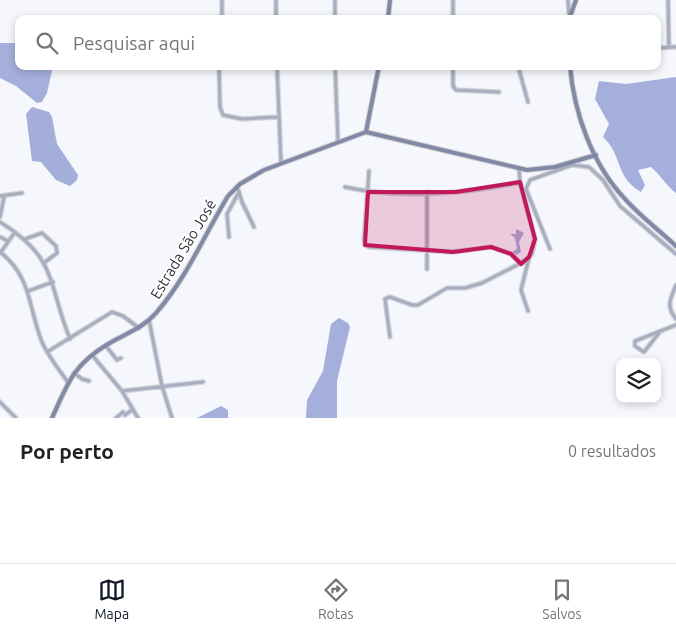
<!DOCTYPE html>
<html lang="pt">
<head>
<meta charset="utf-8">
<style>
  body { margin:0; font-family:Ubuntu,sans-serif; background:#f2f2f2; color:#202124 }
  .controls { position:absolute; right:15px; bottom:15px; display:grid; overflow:hidden; border-radius:10px; box-shadow:0 2px 8px #0003 }
  .controls button { width:45px; height:45px; display:grid; place-items:center; padding:0; border:0; border-bottom:1px solid #e0e0e0; background:#fff; color:#202124; font:25px sans-serif }
  .list { margin:0; padding:0; list-style:none }
  h2 { display:flex; justify-content:space-between; align-items:center; height:65px; margin:0; padding:0 20px; font-size:21px }
  h2 small { font-size:16px; font-weight:400; color:#757577 }
  .icon { flex:none; width:28px; height:28px; fill:none; stroke:currentColor; stroke-width:2; stroke-linecap:round; stroke-linejoin:round }
  .map { position:relative; flex:none; width:676px; height:418px; overflow:hidden }
  .search { position:absolute; background:#fff; box-shadow:0 2px 8px #0003; left:15px; right:15px; top:15px; height:55px; display:flex; align-items:center; gap:12px; box-sizing:border-box; padding:0 18px; border-radius:10px; color:#757577; font-size:19px }
  .sheet { height:145px; background:#fff }
  nav { display:flex; justify-content:space-around; align-items:center; box-sizing:border-box; height:70px; border-top:1px solid #e0e0e0; background:#fff; font-size:14px; color:#757577 }
  nav a { display:grid; justify-items:center; gap:2px }
  nav .on { color:#111827 }
  .map>svg:first-child { display:block }
</style>
</head>
<body>
<div class="map">
<svg width="676" height="418" viewBox="0 0 676 418">
  <rect width="100%" height="100%" fill="#f5f7fd"/>
  <path fill="#a5afdb" d="M 0,43 L 19,43 L 19,66 L 53,66 L 47,93 L 42,102 L 37,103 L 16,86 L 0,78 Z
    M 676,77 L 676,193 C 666,186 661,175 651,167 L 638,170 L 645,185 L 641,192 C 614,176 623,155 603,137 L 609,124 L 595,99 L 599,81 L 626,84 Z
    M 516,229 L 524,233 L 519,242 L 521,252 L 516,255 L 512,252 L 517,249 L 515,238 L 510,234 L 516,234 Z
    M 339,318 L 348,323 L 350,327 L 337,381 L 337,418 L 306,418 L 307,400 L 323,371 L 331,324 Z
    M 221,406 L 228,410 L 228,418 L 197,418 Z"/>
  <path fill="#a3aed9" d="M 32,107 L 49,112 L 52,117 L 57,144 L 78,175 L 77,180 L 70,186 L 56,180 L 41,162 L 32,161 L 26,114 Z"/>
  <g fill="none" stroke-linecap="round" stroke-linejoin="round">
    <g stroke="#d1d3d9" stroke-width="5.5">
      <path id="street" d="M 276,0 L 276,19
        M 335,0 L 335,19
        M 453,0 L 453,19
        M 568,0 L 569,14
        M 668,0 L 669,47
        M 222,19 L 222,0
        M 657,48 L 676,47
        M 219,66 L 220,107 L 223,115 L 242,119 L 278,117
        M 277,66 L 281,163
        M 335,66 L 338,142
        M 453,66 L 453,86 L 456,90 L 499,92
        M 518,66 L 528,102
        M 369,171 L 364,240 L 365,245 L 369,247 L 453,252 L 491,247 L 511,254 L 521,264
        M 345,187 C 398,199 467,194 520,182
        M 239,192 L 242,202 L 254,227
        M 0,196 L 22,193
        M 0,217 L 4,197
        M 0,222 C 58,258 47,282 70,339
        M 0,237 L 8,241
        M 229,237 L 227,214 L 239,192 L 237,187
        M 25,239 L 42,233 L 56,246 L 57,253 L 45,262
        M 550,249 L 526,189 L 530,180 L 572,165 L 589,167 L 603,180 L 620,206 L 676,254
        M 0,252 C 32,277 28,307 42,342 C 48,356 58,368 67,381
        M 1,252 L 15,232
        M 427,269 L 427,192
        M 676,285 C 670,299 666,307 676,319
        M 28,291 L 53,282
        M 528,311 L 521,290 L 529,258
        M 149,320 L 162,386 L 172,418
        M 659,333 L 644,352 L 635,346 L 635,341 L 676,325
        M 390,337 L 385,299 L 390,297 L 412,305 L 418,305 L 447,288 L 465,288 L 482,283 L 525,261 L 532,254 L 535,239 L 520,182 L 519,168
        M 106,346 L 117,360 L 121,358
        M 47,352 L 112,312 L 123,316 L 139,328
        M 92,355 L 122,391 L 138,418
        M 74,373 L 82,379 L 89,381
        M 122,391 L 203,382
        M 0,402 L 16,418
        M 116,418 L 123,412 L 125,415 L 133,409"/>
    </g>
    <g stroke="#d1d3d9" stroke-width="6">
      <path id="secondary" d="M 388,19 L 390,0
        M 569,19 L 576,0
        M 570,66 C 574,113 592,164 625,199 C 640,216 659,230 676,246
        M 366,132 L 379,66
        M 52,418 C 68,383 73,365 108,344 C 125,334 143,328 156,313 C 186,279 205,234 228,196 L 240,184 L 264,170 L 366,132 L 527,170 L 555,167 L 596,155"/>
    </g>
    <use href="#street" stroke="#a8adc0" stroke-width="3"/>
    <use href="#secondary" stroke="#8289a5" stroke-width="4"/>
  </g>
  <path fill="#c2185b" fill-opacity="0.2" stroke="#c2185b" stroke-width="4" stroke-linejoin="round" d="M 520,182 L 535,239 L 529,257 L 521,264 L 511,254 L 491,247 L 453,252 L 365,245 L 368,192 L 456,192 Z"/>
  <g text-anchor="middle" dominant-baseline="central" stroke-width="4" stroke-linejoin="round" paint-order="stroke">
    <g font-size="15" fill="#2f3036" stroke="#fff">
      <text transform="translate(183 249) rotate(-59)">Estrada São José</text>
    </g>
  </g>
</svg>
<div class="controls">
<button><svg class="icon" aria-label="layers" viewBox="0 0 24 24"><path d="M12 4l9 5-9 5-9-5zM3 14l9 5 9-5"/></svg></button>
</div>
<div class="search"><svg class="icon" aria-label="search" viewBox="0 0 24 24"><circle cx="10" cy="10" r="6"/><path d="M15 15l6 6"/></svg>Pesquisar aqui</div>
</div>
<section class="sheet">
<h2>Por perto<small>0 resultados</small></h2>
<ul class="list">
</ul>
</section>
<nav>
<a class="on"><svg class="icon" aria-label="map" viewBox="0 0 24 24"><path d="M3 6l6-2 6 2 6-2v14l-6 2-6-2-6 2zM9 4v14M15 6v14"/></svg>Mapa</a>
<a><svg class="icon" aria-label="directions" viewBox="0 0 24 24"><path d="M12 3l9 9-9 9-9-9zM9 14v-3h6M13 9l2 2-2 2"/></svg>Rotas</a>
<a><svg class="icon" aria-label="saved" viewBox="0 0 24 24"><path d="M7 4h10v16l-5-4-5 4z"/></svg>Salvos</a>
</nav>
</body>
</html>
